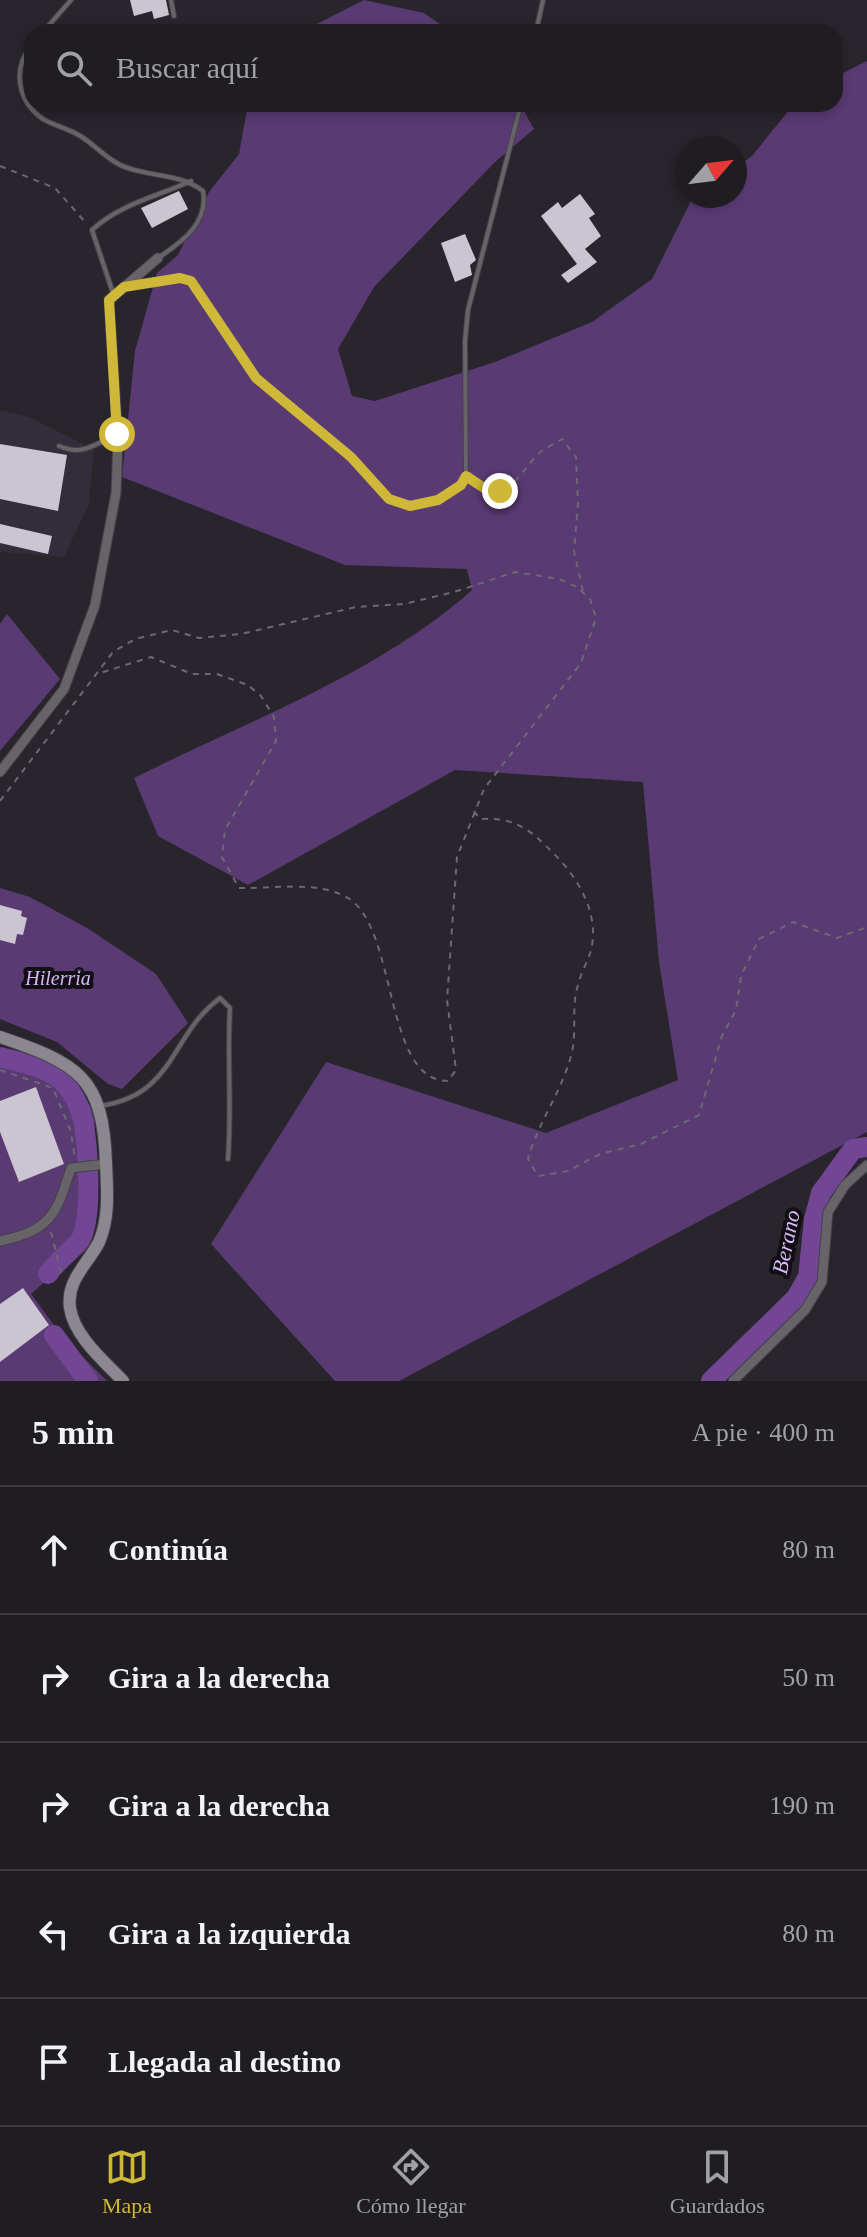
<!DOCTYPE html>
<html lang="es">
<head>
<meta charset="utf-8">
<style>
  body { margin:0; font-family:"Times New Roman",serif; background:#27252a; color:#f1f3f6 }
  .compass { position:absolute; left:675px; top:136px; width:72px; height:72px; border-radius:50%; background:#1f1c22; box-shadow:0 4px 12px #0003; rotate:62deg }
  .stop { position:absolute; width:24px; height:24px; margin:-18px; border:6px solid #cfb837; border-radius:50%; background:#fff }
  .stop.end { background:#cfb837; border-color:#fff; box-shadow:0 2px 8px #0008 }
  .list { margin:0; padding:0; list-style:none }
  h2 { display:flex; justify-content:space-between; align-items:center; height:104px; margin:0; padding:0 32px; font-size:34px }
  h2 small { font-size:26px; font-weight:400; color:#a1a1a5 }
  .list li { display:grid; grid-template-columns:52px 1fr auto; gap:24px; align-items:center; box-sizing:border-box; height:128px; padding:0 32px; border-top:2px solid #3c3a40 }
  .list b { display:block; font-size:30px; white-space:nowrap }
  .list em { font-size:26px; font-style:normal; color:#a1a1a5 }
  .icon { flex:none; width:44px; height:44px; fill:none; stroke:currentColor; stroke-width:2; stroke-linecap:round; stroke-linejoin:round }
  .map { position:relative; flex:none; width:867px; height:1381px; overflow:hidden }
  .search { position:absolute; background:#1f1c22; box-shadow:0 4px 12px #0003; left:24px; right:24px; top:24px; height:88px; display:flex; align-items:center; gap:20px; box-sizing:border-box; padding:0 28px; border-radius:24px; color:#a1a1a5; font-size:30px }
  .sheet { height:744px; background:#1f1c22 }
  nav { display:flex; justify-content:space-around; align-items:center; box-sizing:border-box; height:112px; border-top:2px solid #3c3a40; background:#1f1c22; font-size:22px; color:#a1a1a5 }
  nav a { display:grid; justify-items:center; gap:4px }
  nav .on { color:#cfb837 }
  .map>svg:first-child { display:block }
</style>
</head>
<body>
<div class="map">
<svg width="867" height="1381" viewBox="0 0 867 1381">
  <rect width="100%" height="100%" fill="#29252d"/>
  <path fill="#332c3a" d="M 0,410 L 30,417 L 94,450 L 89,504 L 64,557 L 0,552 Z"/>
  <path fill="#5a3a73" d="M 364,0 L 424,13 L 451,32 L 301,32 Z
    M 867,61 L 867,1132 L 399,1381 L 335,1381 L 211,1244 L 326,1062 L 546,1133 L 678,1080 L 659,962 L 643,782 L 455,770 L 248,885 L 158,836 L 134,778 C 244,723 381,672 472,590 L 467,569 L 345,565 L 122,477 L 135,351 L 157,273 L 178,255 L 209,192 L 239,154 L 248,104 L 520,104 L 534,129 L 495,162 L 374,287 L 338,349 L 352,396 L 375,401 L 495,362 L 592,322 L 652,279 L 692,199 L 697,196 L 735,196 L 735,168 L 752,156 L 794,104 L 835,104 L 835,77 Z
    M 7,614 L 60,679 L 0,751 L 0,624 Z
    M 0,888 L 30,897 L 87,928 L 156,974 L 188,1023 L 122,1089 L 108,1084 L 57,1042 L 0,1019 Z
    M 0,1048 L 65,1072 L 95,1112 L 91,1241 L 31,1294 L 62,1336 L 107,1381 L 0,1381 Z"/>
  <g fill="none" stroke-linecap="round" stroke-linejoin="round">
    <path stroke="#734695" stroke-width="20" d="M 0,1057 C 20,1062 48,1067 63,1082 C 73,1092 80,1107 83,1120 C 88,1142 94,1227 78,1243 C 67,1254 57,1261 48,1274
      M 54,1335 L 88,1381
      M 711,1381 L 796,1298 L 808,1277 L 814,1219 L 821,1193 L 853,1149 L 867,1147"/>
  </g>
  <path fill="#cac5d0" d="M 130,0 L 166,0 L 169,15 L 154,19 L 152,11 L 134,16 Z
    M 179,191 L 188,209 L 152,228 L 141,208 Z
    M 580,194 L 595,214 L 589,218 L 601,236 L 585,249 L 597,262 L 568,283 L 561,275 L 577,264 L 541,216 L 558,202 L 562,208 Z
    M 465,234 L 476,260 L 470,265 L 472,275 L 455,282 L 441,243 Z
    M 0,444 L 67,455 L 58,511 L 0,499 Z
    M 0,524 L 52,536 L 48,554 L 0,543 Z
    M 0,905 L 22,911 L 21,916 L 27,918 L 23,935 L 17,934 L 15,944 L 0,940 Z
    M 36,1087 L 64,1164 L 19,1182 L 0,1132 L 0,1101 Z
    M 23,1288 L 49,1325 L 0,1362 L 0,1304 Z"/>
  <g fill="none" stroke-linecap="round" stroke-linejoin="round">
    <g stroke="#444148" stroke-width="6">
      <path id="service" d="M 171,0 L 174,16
        M 43,32 L 71,0
        M 536,32 L 543,0
        M 32,45 C 12,68 17,101 43,119 C 55,126 70,129 82,137 C 97,147 111,163 128,168 C 154,177 181,174 203,191 C 209,223 182,242 158,258
        M 128,288 L 180,278 L 191,281 L 256,378 L 351,457 L 389,499 L 410,506 L 438,500 L 461,485 L 466,476 L 465,341 L 468,310 L 521,104
        M 113,293 L 92,230 C 120,204 156,197 191,181
        M 59,446 C 81,456 95,445 115,435
        M 100,1106 C 176,1095 169,1036 220,998 L 230,1008 C 227,1058 232,1108 228,1159"/>
    </g>
    <g stroke="#444148" stroke-width="11">
      <path id="minor" d="M 0,772 L 64,689 L 95,605 L 116,493 L 118,439 L 109,300 L 158,258
        M 0,1241 C 51,1230 56,1215 71,1168 L 106,1164
        M 733,1381 L 805,1310 L 822,1282 L 828,1212 L 845,1185 L 867,1165"/>
    </g>
    <g stroke="#444148" stroke-width="14">
      <path id="secondary" d="M 0,1037 C 79,1064 103,1077 106,1163 C 107,1189 110,1217 99,1242 C 88,1264 66,1280 70,1308 C 74,1336 104,1361 123,1381"/>
    </g>
    <path stroke="#6c6970" stroke-width="2" stroke-dasharray="6 6" stroke-linecap="butt" d="M 0,166 L 55,188 L 86,223
      M 471,479 C 507,503 515,480 536,456 C 542,449 554,444 562,439 L 576,457 L 578,503 L 574,551 L 583,592
      M 0,801 L 113,652 L 135,639 L 172,630 L 199,638 L 241,634 L 356,607 L 404,604 L 454,592 L 515,572 L 559,579 L 577,587 L 590,599 L 596,618 L 581,663 L 484,789 L 457,857 L 447,1000 L 456,1070 L 448,1081 C 383,1081 398,928 348,898 C 317,880 274,889 239,888 L 222,857 L 225,830 L 276,741 L 274,717 L 261,696 L 248,685 L 217,674 L 192,674 L 151,657 L 97,674
      M 474,811 L 480,819 C 514,817 530,829 553,853 C 577,876 598,911 592,945 C 590,959 581,971 578,985 C 571,1007 577,1030 572,1052 C 563,1090 538,1122 528,1159 L 538,1176 L 568,1171 L 600,1154 L 641,1144 L 699,1115 L 722,1036 L 736,1010 L 741,976 L 759,939 L 793,922 L 837,938 L 867,927
      M 0,1070 L 53,1088 L 71,1132 L 75,1159
      M 51,1232 L 62,1276"/>
    <use href="#service" stroke="#666469" stroke-width="4"/>
    <use href="#minor" stroke="#666469" stroke-width="9"/>
    <use href="#secondary" stroke="#8a878e" stroke-width="12"/>
  </g>
  <g fill="none" stroke-linecap="round" stroke-linejoin="round">
    <path stroke="#cfb837" stroke-width="10" d="M 117,434 L 109,300 L 124,287 L 180,278 L 191,281 L 256,378 L 351,457 L 389,499 L 410,506 L 438,500 L 461,485 L 466,476 L 484,488 L 500,491"/>
  </g>
  <g text-anchor="middle" dominant-baseline="central" stroke-width="8" stroke-linejoin="round" paint-order="stroke">
    <g font-size="20" font-style="italic" fill="#d8b6f6" stroke="#110f13">
      <text x="58" y="978">Hilerria</text>
    </g>
    <g font-size="22" font-style="italic" fill="#ddbbfb" stroke="#110f13">
      <text transform="translate(786 1242) rotate(-78)">Berano</text>
    </g>
  </g>
</svg>
<svg class="compass" viewBox="-18 -18 36 36"><path d="M0-13l5 13h-10z" fill="#e53935"/><path d="M0 13l5-13h-10z" fill="#a1a1a5"/></svg>
<div class="stop" style="left:117px;top:434px"></div>
<div class="stop end" style="left:500px;top:491px"></div>
<div class="search"><svg class="icon" aria-label="search" viewBox="0 0 24 24"><circle cx="10" cy="10" r="6"/><path d="M15 15l6 6"/></svg>Buscar aquí</div>
</div>
<section class="sheet">
<h2>5 min<small>A pie · 400 m</small></h2>
<ul class="list">
<li><svg class="icon" aria-label="ahead" viewBox="0 0 24 24"><path d="M12 20V5M6 11l6-6 6 6"/></svg><div><b>Continúa</b></div><em>80 m</em></li>
<li><svg class="icon" aria-label="right" viewBox="0 0 24 24"><path d="M7 20v-9h11M14 6l5 5-5 5"/></svg><div><b>Gira a la derecha</b></div><em>50 m</em></li>
<li><svg class="icon" aria-label="right" viewBox="0 0 24 24"><path d="M7 20v-9h11M14 6l5 5-5 5"/></svg><div><b>Gira a la derecha</b></div><em>190 m</em></li>
<li><svg class="icon" aria-label="left" viewBox="0 0 24 24"><path d="M17 20v-9H6M10 6l-5 5 5 5"/></svg><div><b>Gira a la izquierda</b></div><em>80 m</em></li>
<li><svg class="icon" aria-label="arrive" viewBox="0 0 24 24"><path d="M6 21V4h12l-3 4 3 4H6"/></svg><div><b>Llegada al destino</b></div></li>
</ul>
</section>
<nav>
<a class="on"><svg class="icon" aria-label="map" viewBox="0 0 24 24"><path d="M3 6l6-2 6 2 6-2v14l-6 2-6-2-6 2zM9 4v14M15 6v14"/></svg>Mapa</a>
<a><svg class="icon" aria-label="directions" viewBox="0 0 24 24"><path d="M12 3l9 9-9 9-9-9zM9 14v-3h6M13 9l2 2-2 2"/></svg>Cómo llegar</a>
<a><svg class="icon" aria-label="saved" viewBox="0 0 24 24"><path d="M7 4h10v16l-5-4-5 4z"/></svg>Guardados</a>
</nav>
</body>
</html>
